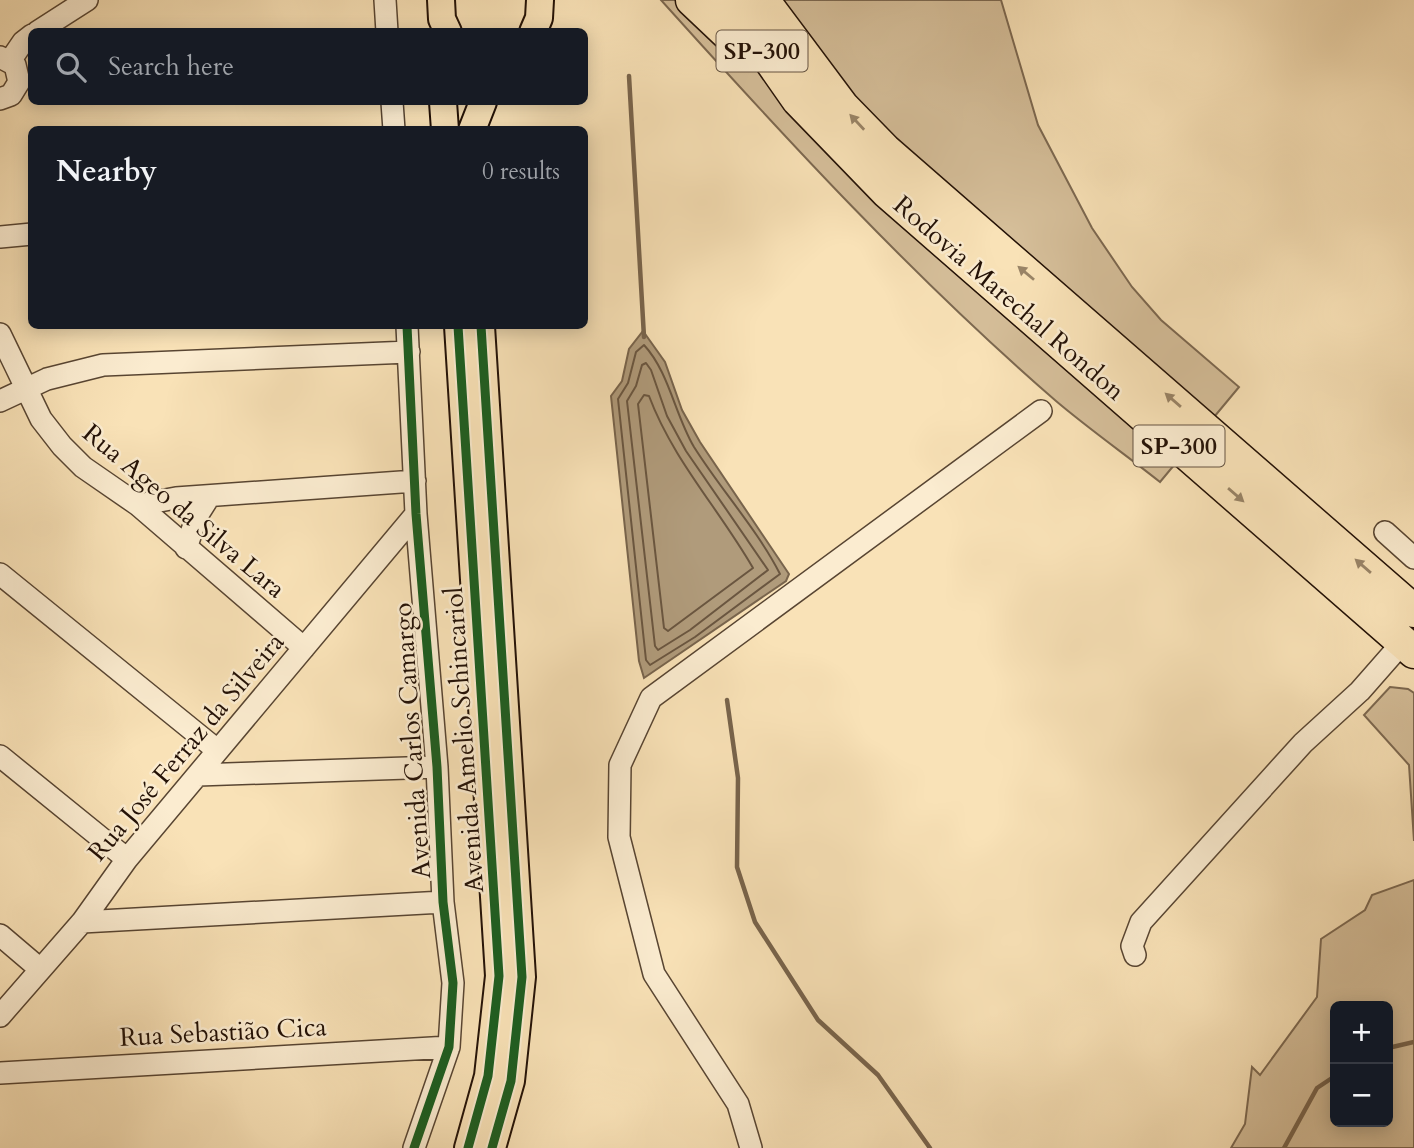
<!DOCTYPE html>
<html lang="en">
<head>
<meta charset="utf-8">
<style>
  body { margin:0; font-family:Cardo,serif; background:#20242c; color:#f1f3f6 }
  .controls { position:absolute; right:21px; bottom:21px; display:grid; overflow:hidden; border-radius:10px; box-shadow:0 4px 18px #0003 }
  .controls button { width:63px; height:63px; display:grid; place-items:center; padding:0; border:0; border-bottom:2px solid #363941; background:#171b24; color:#f1f3f6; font:35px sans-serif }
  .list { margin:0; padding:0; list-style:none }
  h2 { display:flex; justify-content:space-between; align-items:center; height:91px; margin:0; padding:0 28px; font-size:30px }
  h2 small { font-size:23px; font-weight:400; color:#9ea1a6 }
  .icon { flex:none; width:38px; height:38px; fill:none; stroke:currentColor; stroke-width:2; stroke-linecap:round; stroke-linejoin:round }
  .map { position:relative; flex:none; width:1414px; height:1148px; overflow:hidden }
  .search { position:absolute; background:#171b24; box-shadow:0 4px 18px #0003; left:28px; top:28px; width:560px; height:77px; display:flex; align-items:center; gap:18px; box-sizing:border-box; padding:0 24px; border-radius:10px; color:#9ea1a6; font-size:26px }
  .panel { position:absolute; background:#171b24; box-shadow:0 4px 18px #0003; left:28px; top:126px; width:560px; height:203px; border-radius:10px }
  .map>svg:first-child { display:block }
</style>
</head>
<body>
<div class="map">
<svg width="1414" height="1148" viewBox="0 0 1414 1148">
  <rect width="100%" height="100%" fill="#f9e2b7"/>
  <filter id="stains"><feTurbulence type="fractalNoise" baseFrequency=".00286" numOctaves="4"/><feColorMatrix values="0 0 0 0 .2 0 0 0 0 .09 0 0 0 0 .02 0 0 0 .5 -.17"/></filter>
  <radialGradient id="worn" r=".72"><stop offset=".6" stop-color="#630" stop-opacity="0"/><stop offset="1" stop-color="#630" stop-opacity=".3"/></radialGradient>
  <path fill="#d5be99" stroke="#7c6850" stroke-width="2" fill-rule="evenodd" d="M 661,0 L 1001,0 L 1038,125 L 1092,228 L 1132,287 L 1161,320 L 1239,387 L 1160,482 C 1126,455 1089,429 1056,401 C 914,278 786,139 661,0 Z
    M 1390,687 L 1408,689 L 1414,693 L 1414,841 L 1409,765 L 1364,715 Z
    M 1414,880 L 1414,1148 L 1231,1148 L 1245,1124 L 1252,1067 L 1260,1075 L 1317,997 L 1321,939 L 1365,910 L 1372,895 ZM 1388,1006 L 1388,1122 L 1335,1122 L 1335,1006 Z"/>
  <path fill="#b09b7b" stroke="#78644c" stroke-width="2" d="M 643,331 L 665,362 L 682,410 L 700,442 L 789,574 L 786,581 L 644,678 L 639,661 L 611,396 L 622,381 L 629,349 Z"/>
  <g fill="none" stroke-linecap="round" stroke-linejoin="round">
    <path stroke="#6a5640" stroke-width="2" d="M 644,345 C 669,372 675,415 694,447 C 721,490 757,529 780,574 L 695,637 L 650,665 L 646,660 L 618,399 L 628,383 L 636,352 Z
      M 646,363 L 651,370 L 667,416 L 686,451 L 768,570 L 690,630 L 658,650 L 655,646 L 627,401 L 636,386 L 642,365 Z
      M 644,395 L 649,396 C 673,460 719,509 753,568 L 668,631 L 664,628 L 638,404 Z"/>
    <path stroke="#78644c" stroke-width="4.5" d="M 629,76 L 644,337
      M 727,700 L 738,778 L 737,867 L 755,922 L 818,1020 L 878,1075 L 930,1148
      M 1388,1048 L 1414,1042
      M 1284,1148 L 1317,1088 L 1335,1076"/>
    <g stroke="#584532" stroke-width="24">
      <path id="minor" d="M 385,0 L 387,32
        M 37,32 L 87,0
        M 0,57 L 15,65 L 19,82 L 11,95 L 0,99
        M 10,61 L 23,42 L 32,35
        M 392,102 L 394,130
        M 0,237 L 32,234
        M 407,326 L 416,514 L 437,767 L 443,902 L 453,983 L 449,1047 L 414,1148
        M 0,334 L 41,419 L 62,446 L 83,467 L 138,505 L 304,648
        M 0,401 L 47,379 L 103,365 L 409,352
        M 138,505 L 176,498 L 415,481
        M 1385,532 L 1414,558
        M 186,548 L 197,516 L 209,497
        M 0,574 L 217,750
        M 0,756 L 127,859
        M 198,775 L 437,767
        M 82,922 L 443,902
        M 0,935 L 40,969
        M 1135,955 L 1132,946 L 1141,922 L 1303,743 L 1360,691 L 1403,642
        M 0,1016 L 82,922 L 127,859 L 416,514
        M 0,1073 L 449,1047
        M 751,1148 L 738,1104 L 654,974 L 619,837 L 620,765 L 651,698 L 1041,411"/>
    </g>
    <g stroke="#231106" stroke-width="30">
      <path id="major" d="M 441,0 L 442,19 L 448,32
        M 533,32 L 539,18 L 540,0
        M 443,102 L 445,130
        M 472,130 L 483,102
        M 458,326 L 499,976 L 488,1076 L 468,1148
        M 481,326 L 522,977 L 511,1081 L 492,1148"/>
    </g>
    <g stroke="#231106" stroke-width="35">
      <path id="highway" d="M 692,0 L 748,53
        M 728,0 L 798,100 L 887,192 L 1414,652
        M 763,0 L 843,107 L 885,150 L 1414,611"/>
    </g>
    <use href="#minor" stroke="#fbecd0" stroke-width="21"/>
    <use href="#major" stroke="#f9e2b7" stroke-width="26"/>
    <use href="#highway" stroke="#f9e2b7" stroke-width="32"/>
    <g stroke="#fbecd0" stroke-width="13">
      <path id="cycleway" d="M 407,326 L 416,514 L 437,767 L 443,902 L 453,983 L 449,1047 L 414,1148
        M 458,326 L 499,976 L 488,1076 L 468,1148
        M 481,326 L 522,977 L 511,1081 L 492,1148"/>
    </g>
    <use href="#cycleway" stroke="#1b5e20" stroke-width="9"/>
  </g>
  <defs><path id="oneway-solid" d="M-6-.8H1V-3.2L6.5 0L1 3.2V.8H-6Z" transform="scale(1.75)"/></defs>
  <g fill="#998467">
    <use href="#oneway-solid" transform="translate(857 122) rotate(-133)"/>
    <use href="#oneway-solid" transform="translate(1026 273) rotate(-140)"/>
    <use href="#oneway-solid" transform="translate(1173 400) rotate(-139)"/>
    <use href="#oneway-solid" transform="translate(1236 495) rotate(41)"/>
    <use href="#oneway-solid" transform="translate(1363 566) rotate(-139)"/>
  </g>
  <g text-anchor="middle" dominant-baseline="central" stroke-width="5" stroke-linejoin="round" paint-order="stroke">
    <g fill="#fbecd0" stroke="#645343" stroke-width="2">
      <rect x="716.5" y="30.5" width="91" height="41" rx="5"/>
      <rect x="1133.5" y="425.5" width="91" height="41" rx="5"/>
    </g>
    <g font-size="24" font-weight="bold" fill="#231106">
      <text x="762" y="51">SP-300</text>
      <text x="1179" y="446">SP-300</text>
    </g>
    <g font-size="26" fill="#231106" stroke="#fbecd0">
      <text transform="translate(1009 298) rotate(41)">Rodovia Marechal Rondon</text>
      <text transform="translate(184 511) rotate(40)">Rua Ageo da Silva Lara</text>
      <text transform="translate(464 740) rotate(-94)">Avenida Amelio Schincariol</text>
      <text transform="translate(412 741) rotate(-94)">Avenida Carlos Camargo</text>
      <text transform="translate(186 747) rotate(-50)">Rua José Ferraz da Silveira</text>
      <text transform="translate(223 1032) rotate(-3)">Rua Sebastião Cica</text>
    </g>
  </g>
  <rect width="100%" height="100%" filter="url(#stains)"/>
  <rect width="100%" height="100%" fill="url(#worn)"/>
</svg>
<div class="controls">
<button>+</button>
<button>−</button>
</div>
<div class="search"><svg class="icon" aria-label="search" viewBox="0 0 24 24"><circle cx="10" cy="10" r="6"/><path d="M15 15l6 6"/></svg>Search here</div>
<section class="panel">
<h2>Nearby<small>0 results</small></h2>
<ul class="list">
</ul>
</section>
</div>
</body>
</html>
